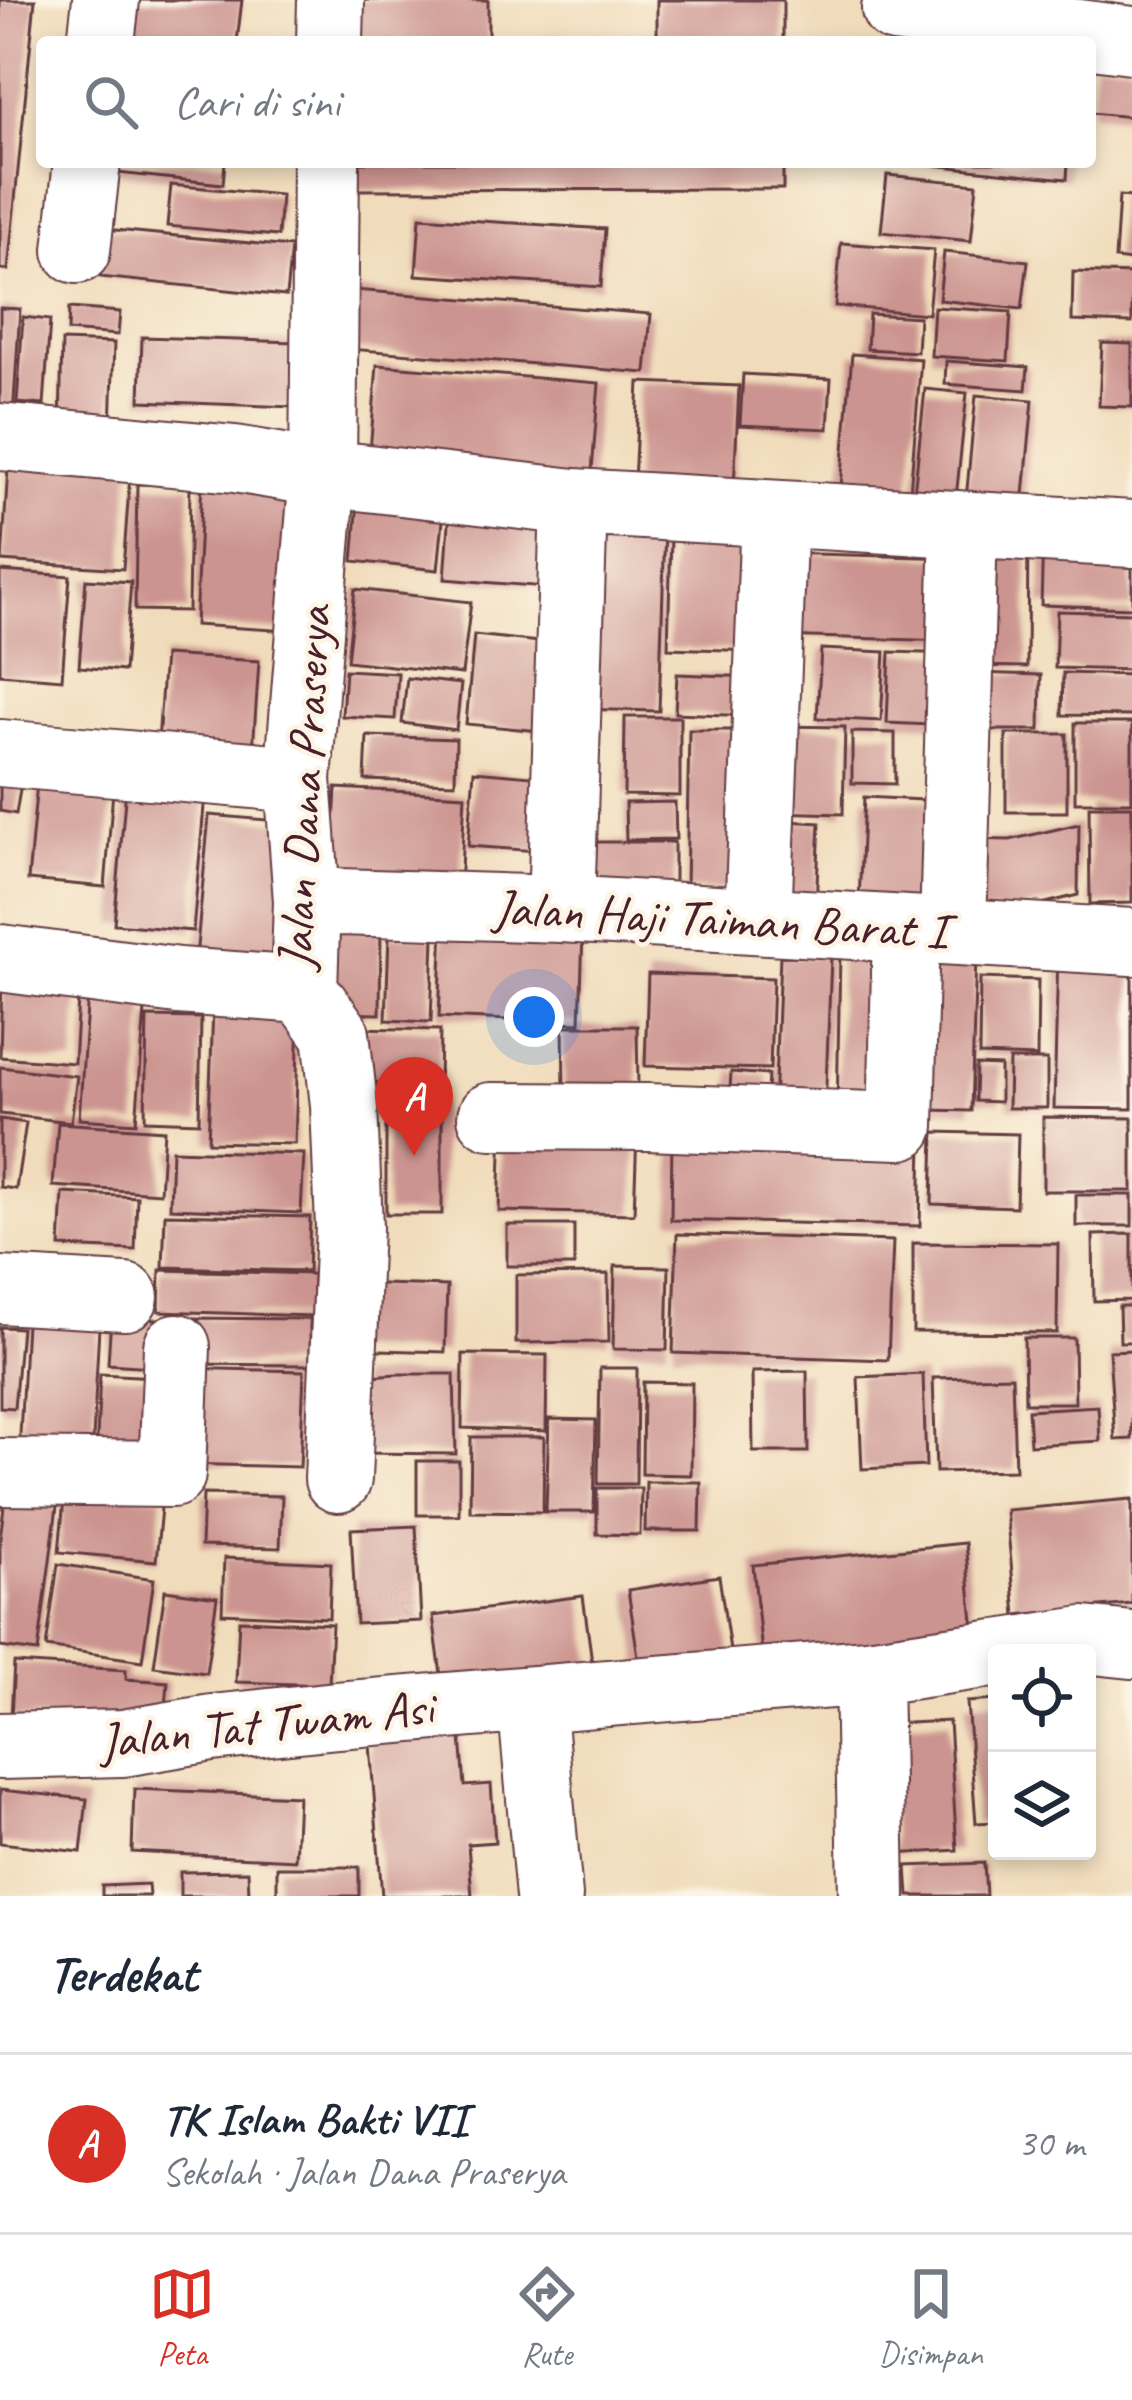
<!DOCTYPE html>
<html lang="id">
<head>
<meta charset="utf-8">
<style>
  body { margin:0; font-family:Caveat,sans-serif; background:#f2f2f3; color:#1f2937 }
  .controls { position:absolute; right:36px; bottom:36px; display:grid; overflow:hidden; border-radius:12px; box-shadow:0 6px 18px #0003 }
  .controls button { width:108px; height:108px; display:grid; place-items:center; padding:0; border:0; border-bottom:3px solid #e0e1e3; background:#fff; color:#1f2937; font:60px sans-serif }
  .you { position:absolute; left:534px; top:1017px; width:42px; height:42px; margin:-30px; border:9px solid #fff; border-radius:50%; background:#1a73e8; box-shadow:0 0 0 18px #1a73e833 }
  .badge { display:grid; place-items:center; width:78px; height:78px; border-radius:50%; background:#d93025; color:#fff; font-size:39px; font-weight:700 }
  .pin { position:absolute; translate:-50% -99px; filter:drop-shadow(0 3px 6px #0008) }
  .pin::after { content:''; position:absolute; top:63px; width:42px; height:36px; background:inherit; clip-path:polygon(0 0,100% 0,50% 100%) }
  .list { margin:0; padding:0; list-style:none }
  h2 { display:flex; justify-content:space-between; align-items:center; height:156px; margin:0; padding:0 48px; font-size:51px }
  h2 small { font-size:39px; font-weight:400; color:#747a83 }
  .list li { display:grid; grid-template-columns:78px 1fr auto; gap:36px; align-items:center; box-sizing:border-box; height:180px; padding:0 48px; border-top:3px solid #e0e1e3 }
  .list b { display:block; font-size:45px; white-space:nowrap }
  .list p { margin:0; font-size:39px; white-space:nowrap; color:#747a83 }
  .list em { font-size:39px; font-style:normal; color:#747a83 }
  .icon { flex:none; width:66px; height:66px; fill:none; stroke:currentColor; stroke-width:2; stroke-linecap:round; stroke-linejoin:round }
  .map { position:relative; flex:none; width:1132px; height:1896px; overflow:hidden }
  .search { position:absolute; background:#fff; box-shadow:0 6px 18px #0003; left:36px; right:36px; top:36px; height:132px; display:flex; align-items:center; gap:30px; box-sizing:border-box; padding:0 42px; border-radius:12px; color:#747a83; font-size:45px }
  .sheet { height:336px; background:#fff }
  nav { display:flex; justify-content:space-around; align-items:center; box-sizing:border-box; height:168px; border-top:3px solid #e0e1e3; background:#fff; font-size:33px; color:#747a83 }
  nav a { display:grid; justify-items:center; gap:6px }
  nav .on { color:#d93025 }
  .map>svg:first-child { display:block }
</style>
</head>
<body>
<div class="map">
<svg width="1132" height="1896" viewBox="0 0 1132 1896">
  <rect width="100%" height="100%" fill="#fcf5e5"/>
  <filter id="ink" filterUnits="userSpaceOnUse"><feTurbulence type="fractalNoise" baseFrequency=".00833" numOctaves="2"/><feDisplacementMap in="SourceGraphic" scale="24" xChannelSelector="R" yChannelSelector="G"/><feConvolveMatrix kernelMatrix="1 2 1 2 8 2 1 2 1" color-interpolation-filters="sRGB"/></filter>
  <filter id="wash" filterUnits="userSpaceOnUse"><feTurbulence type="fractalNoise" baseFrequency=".004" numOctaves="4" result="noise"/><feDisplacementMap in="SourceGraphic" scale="48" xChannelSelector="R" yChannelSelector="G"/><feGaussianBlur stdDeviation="2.7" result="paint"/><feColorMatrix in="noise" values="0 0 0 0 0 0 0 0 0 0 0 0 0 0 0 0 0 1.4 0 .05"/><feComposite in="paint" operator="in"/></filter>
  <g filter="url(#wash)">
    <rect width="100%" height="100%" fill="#f0dbba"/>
    <g id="blocks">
      <path fill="#cc9490" d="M 0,0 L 35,0 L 8,270 L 0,269 Z
        M 136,0 L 242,0 L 237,42 L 131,42 Z
        M 349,0 L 488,0 L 488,42 L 348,42 Z
        M 657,0 L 783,0 L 783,42 L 657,42 Z
        M 1095,61 L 1132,64 L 1132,117 L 1091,113 Z
        M 118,162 L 225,162 L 223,184 L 117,173 Z
        M 343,162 L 783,162 L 783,189 L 342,190 Z
        M 931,162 L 1068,162 L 1067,179 L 931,165 Z
        M 887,175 L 977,184 L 971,241 L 881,232 Z
        M 171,185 L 281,195 L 278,236 L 167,226 Z
        M 1119,196 L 1132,197 L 1132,261 L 1115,259 Z
        M 420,217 L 605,229 L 601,287 L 416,275 Z
        M 105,229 L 291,247 L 286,296 L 100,277 Z
        M 841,243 L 934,250 L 928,314 L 835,306 Z
        M 944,252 L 1028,261 L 1022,309 L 939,300 Z
        M 1073,272 L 1132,274 L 1132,323 L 1072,321 Z
        M 354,290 L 651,314 L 646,373 L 349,349 Z
        M 934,307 L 1011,312 L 1008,361 L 931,356 Z
        M 0,308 L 20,309 L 12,431 L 0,430 Z
        M 69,308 L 120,312 L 118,335 L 68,331 Z
        M 869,314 L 919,317 L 917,352 L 867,349 Z
        M 23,317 L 50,320 L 44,405 L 17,403 Z
        M 142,337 L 296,342 L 294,407 L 140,401 Z
        M 62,341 L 114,343 L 111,428 L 60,426 Z
        M 1102,343 L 1132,344 L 1132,407 L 1099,406 Z
        M 852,354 L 921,359 L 908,517 L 839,511 Z
        M 946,361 L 1028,367 L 1026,390 L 945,384 Z
        M 377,365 L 599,383 L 591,484 L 369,465 Z
        M 743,374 L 831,379 L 828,429 L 740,425 Z
        M 639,382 L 739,386 L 734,487 L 634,483 Z
        M 925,389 L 967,393 L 954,517 L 912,513 Z
        M 976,395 L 1033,400 L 1022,516 L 965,510 Z
        M 9,453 L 131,461 L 123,569 L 2,561 Z
        M 202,482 L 298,486 L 290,631 L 195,625 Z
        M 137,484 L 190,486 L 188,611 L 135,610 Z
        M 358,502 L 444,510 L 438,570 L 353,561 Z
        M 450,510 L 552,518 L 546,587 L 445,579 Z
        M 576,526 L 665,528 L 659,711 L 571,709 Z
        M 979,531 L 1028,534 L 1027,667 L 971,666 Z
        M 671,534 L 759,537 L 755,651 L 668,648 Z
        M 1043,538 L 1132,540 L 1132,608 L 1041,605 Z
        M 779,553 L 955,558 L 953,641 L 776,636 Z
        M 0,571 L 70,576 L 62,679 L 0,674 Z
        M 86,579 L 131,582 L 124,671 L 79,667 Z
        M 355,589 L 471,602 L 462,674 L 347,661 Z
        M 1057,611 L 1132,613 L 1132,670 L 1055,668 Z
        M 474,635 L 549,643 L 541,731 L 466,724 Z
        M 821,649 L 885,652 L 881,721 L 817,718 Z
        M 890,652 L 955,654 L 952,726 L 887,723 Z
        M 164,655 L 259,661 L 253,750 L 158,743 Z
        M 345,670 L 398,673 L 395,719 L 342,716 Z
        M 976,673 L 1041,675 L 1040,730 L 974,730 Z
        M 1063,673 L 1132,675 L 1132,716 L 1062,715 Z
        M 677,674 L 753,677 L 752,716 L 675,713 Z
        M 407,678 L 461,684 L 456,730 L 402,723 Z
        M 625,717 L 680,717 L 680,796 L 624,795 Z
        M 1075,723 L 1132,723 L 1132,802 L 1075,802 Z
        M 775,726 L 845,727 L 843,814 L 773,812 Z
        M 689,730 L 749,730 L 746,891 L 686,890 Z
        M 852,732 L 895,733 L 895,784 L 852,783 Z
        M 1006,734 L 1067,734 L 1067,812 L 1006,812 Z
        M 367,736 L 456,739 L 455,783 L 365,780 Z
        M 0,761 L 24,765 L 16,814 L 0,811 Z
        M 474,771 L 543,777 L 537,851 L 468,846 Z
        M 38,772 L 114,779 L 105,887 L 28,880 Z
        M 126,788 L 205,795 L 193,931 L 114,924 Z
        M 336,788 L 465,795 L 460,887 L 331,881 Z
        M 864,797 L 941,801 L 936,905 L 859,901 Z
        M 675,802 L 676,839 L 626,840 L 625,803 Z
        M 1089,806 L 1132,806 L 1132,903 L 1090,904 Z
        M 209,815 L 290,822 L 276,976 L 195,969 Z
        M 770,820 L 820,823 L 816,905 L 764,901 Z
        M 1079,824 L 1078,895 L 1009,912 L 962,910 L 964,839 L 1010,840 Z
        M 572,842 L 674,842 L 674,892 L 572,891 Z
        M 335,926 L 381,927 L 380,1014 L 334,1013 Z
        M 443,927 L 583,932 L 580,1023 L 439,1017 Z
        M 389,935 L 434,937 L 431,1022 L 386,1020 Z
        M 840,952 L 899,954 L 895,1116 L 837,1114 Z
        M 1058,952 L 1132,954 L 1132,1109 L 1054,1108 Z
        M 933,954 L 976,955 L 971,1111 L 928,1110 Z
        M 780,956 L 831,957 L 825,1111 L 774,1108 Z
        M 648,974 L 773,978 L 770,1069 L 645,1066 Z
        M 2,978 L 79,983 L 74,1063 L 0,1057 Z
        M 980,978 L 1038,980 L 1037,1057 L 979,1055 Z
        M 88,993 L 146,997 L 136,1123 L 79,1119 Z
        M 213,1009 L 299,1012 L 295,1144 L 208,1142 Z
        M 147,1017 L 201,1018 L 199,1122 L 145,1120 Z
        M 563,1026 L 637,1026 L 638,1087 L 564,1089 Z
        M 356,1028 L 440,1030 L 439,1084 L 355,1082 Z
        M 1009,1060 L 1047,1060 L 1047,1108 L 1008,1108 Z
        M 976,1065 L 1000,1066 L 1000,1102 L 975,1101 Z
        M 0,1067 L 77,1076 L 71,1122 L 0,1114 Z
        M 731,1072 L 768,1075 L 766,1109 L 729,1107 Z
        M 386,1097 L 442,1097 L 442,1214 L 386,1214 Z
        M 1043,1117 L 1132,1118 L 1132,1191 L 1043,1191 Z
        M 0,1119 L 26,1123 L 16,1189 L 0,1187 Z
        M 58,1123 L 164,1130 L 160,1193 L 53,1186 Z
        M 502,1127 L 637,1132 L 634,1214 L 499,1211 Z
        M 934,1132 L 1018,1134 L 1016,1207 L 932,1204 Z
        M 672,1135 L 922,1141 L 920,1226 L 671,1220 Z
        M 172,1150 L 304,1154 L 301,1213 L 170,1208 Z
        M 63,1193 L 137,1197 L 135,1250 L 60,1247 Z
        M 1076,1195 L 1132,1195 L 1132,1226 L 1076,1226 Z
        M 165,1214 L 310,1217 L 308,1271 L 163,1267 Z
        M 507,1225 L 574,1225 L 574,1266 L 507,1266 Z
        M 677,1234 L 893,1241 L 888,1360 L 673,1353 Z
        M 1132,1234 L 1132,1300 L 1094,1301 L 1093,1235 Z
        M 913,1243 L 1058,1244 L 1057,1333 L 913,1332 Z
        M 615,1266 L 669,1267 L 667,1350 L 613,1349 Z
        M 160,1270 L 313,1274 L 312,1316 L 159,1311 Z
        M 608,1274 L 609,1342 L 516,1343 L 516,1275 Z
        M 347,1283 L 447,1286 L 445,1352 L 346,1349 Z
        M 1119,1306 L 1132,1306 L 1132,1342 L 1120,1342 Z
        M 111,1316 L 171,1320 L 168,1368 L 108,1364 Z
        M 186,1318 L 310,1319 L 310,1365 L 185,1364 Z
        M 26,1323 L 99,1327 L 92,1458 L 19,1454 Z
        M 0,1327 L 21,1328 L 14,1408 L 0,1407 Z
        M 1024,1338 L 1074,1338 L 1075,1403 L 1025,1403 Z
        M 1132,1350 L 1132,1439 L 1115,1440 L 1109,1351 Z
        M 463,1354 L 547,1355 L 546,1431 L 462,1428 Z
        M 183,1368 L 304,1371 L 300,1467 L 183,1464 Z
        M 600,1368 L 637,1368 L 636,1484 L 598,1484 Z
        M 807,1371 L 808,1452 L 753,1452 L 752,1372 Z
        M 100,1374 L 154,1377 L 150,1463 L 96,1461 Z
        M 396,1374 L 454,1374 L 456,1454 L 358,1453 L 359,1377 Z
        M 923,1374 L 926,1466 L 862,1469 L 858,1377 Z
        M 1012,1376 L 1015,1470 L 936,1472 L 933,1378 Z
        M 643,1382 L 692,1383 L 691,1475 L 642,1474 Z
        M 1098,1406 L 1100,1441 L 1030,1445 L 1028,1410 Z
        M 549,1419 L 596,1420 L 594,1512 L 546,1512 Z
        M 471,1437 L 544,1437 L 543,1512 L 470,1511 Z
        M 417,1461 L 459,1461 L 459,1515 L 417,1515 Z
        M 646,1482 L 701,1482 L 700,1531 L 645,1531 Z
        M 597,1488 L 641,1488 L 640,1535 L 597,1534 Z
        M 65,1489 L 162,1497 L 156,1561 L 59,1552 Z
        M 6,1492 L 58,1499 L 38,1652 L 0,1647 L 0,1538 Z
        M 203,1494 L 282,1496 L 280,1548 L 201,1546 Z
        M 1132,1499 L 1132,1604 L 1016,1615 L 1006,1510 Z
        M 416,1526 L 421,1621 L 356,1624 L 351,1529 Z
        M 965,1543 L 976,1651 L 764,1673 L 753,1565 Z
        M 224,1558 L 331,1563 L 329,1618 L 222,1613 Z
        M 58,1564 L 154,1579 L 142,1661 L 46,1647 Z
        M 719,1576 L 731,1657 L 640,1670 L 628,1590 Z
        M 165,1590 L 217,1597 L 206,1673 L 154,1666 Z
        M 583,1596 L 593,1669 L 443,1689 L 433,1616 Z
        M 239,1620 L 332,1624 L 329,1685 L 236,1682 Z
        M 14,1663 L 126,1670 L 126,1679 L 168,1682 L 165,1720 L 11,1718 Z
        M 997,1700 L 997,1822 L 976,1823 L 967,1702 Z
        M 949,1721 L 957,1850 L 894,1854 L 887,1724 Z
        M 460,1725 L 465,1786 L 491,1784 L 495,1842 L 468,1844 L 472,1896 L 382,1896 L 369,1732 Z
        M 134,1789 L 298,1796 L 295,1860 L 132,1852 Z
        M 0,1790 L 87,1799 L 81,1852 L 0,1843 Z
        M 984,1863 L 986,1896 L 909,1896 L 907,1866 Z
        M 277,1867 L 359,1867 L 359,1896 L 277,1896 Z
        M 248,1871 L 249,1896 L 180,1896 L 180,1872 Z
        M 148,1884 L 149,1896 L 102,1896 L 102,1886 Z"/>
    </g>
  </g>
  <g filter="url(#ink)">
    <use href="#blocks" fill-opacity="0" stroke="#633b40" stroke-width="3"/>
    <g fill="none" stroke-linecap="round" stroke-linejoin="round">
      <g stroke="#633b40" stroke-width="70">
        <path id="minor" d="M 895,9 L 1132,40
          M 101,42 L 106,0
          M 330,42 L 331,0
          M 77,250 L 87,162
          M 0,437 L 235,459 L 307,471 L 574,502 L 1132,534
          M 0,753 L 298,779
          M 307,901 L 561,909 L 1132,942
          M 561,909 L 574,502
          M 758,920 L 774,514
          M 953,930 L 964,525
          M 0,958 L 178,981 L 304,990
          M 304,990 L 307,901 L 298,779 L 323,473 L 326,162
          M 304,990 L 336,1034 L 344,1105 L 349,1227 L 338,1479
          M 491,1116 L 647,1117 L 901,1126 L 906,930
          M 0,1290 L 125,1297
          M 0,1472 L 172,1474 L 177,1347
          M 998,1653 L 1084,1640 L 1132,1645
          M 868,1672 L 872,1896
          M 531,1700 L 549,1896
          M 0,1746 L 123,1743 L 212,1728 L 337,1715 L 868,1672 L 997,1653"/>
      </g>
      <use href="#minor" stroke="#fff" stroke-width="66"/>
    </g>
  </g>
  <g text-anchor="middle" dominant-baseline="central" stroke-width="9" stroke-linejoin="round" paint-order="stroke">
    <g font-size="51" fill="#4a1f2b" stroke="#fcf5e5">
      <text transform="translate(304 788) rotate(-87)">Jalan Dana Praserya</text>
      <text transform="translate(720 919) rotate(3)">Jalan Haji Taiman Barat I</text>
      <text transform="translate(266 1724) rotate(-6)">Jalan Tat Twam Asi</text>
    </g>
  </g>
</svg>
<div class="controls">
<button><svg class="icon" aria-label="locate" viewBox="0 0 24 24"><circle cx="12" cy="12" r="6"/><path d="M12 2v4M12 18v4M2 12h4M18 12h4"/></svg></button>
<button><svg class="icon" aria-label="layers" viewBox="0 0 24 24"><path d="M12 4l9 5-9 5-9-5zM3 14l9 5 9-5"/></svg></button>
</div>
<div class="you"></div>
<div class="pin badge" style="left:414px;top:1156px">A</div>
<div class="search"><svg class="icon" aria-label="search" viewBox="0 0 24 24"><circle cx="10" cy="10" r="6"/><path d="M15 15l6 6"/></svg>Cari di sini</div>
</div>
<section class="sheet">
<h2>Terdekat<small></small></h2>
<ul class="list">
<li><span class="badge">A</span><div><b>TK Islam Bakti VII</b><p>Sekolah · Jalan Dana Praserya</p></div><em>30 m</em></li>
</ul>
</section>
<nav>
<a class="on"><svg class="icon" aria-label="map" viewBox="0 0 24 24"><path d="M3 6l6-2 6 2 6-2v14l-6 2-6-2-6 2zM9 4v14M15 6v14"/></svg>Peta</a>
<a><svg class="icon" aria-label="directions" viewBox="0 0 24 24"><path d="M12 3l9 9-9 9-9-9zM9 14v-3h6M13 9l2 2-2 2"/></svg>Rute</a>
<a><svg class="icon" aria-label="saved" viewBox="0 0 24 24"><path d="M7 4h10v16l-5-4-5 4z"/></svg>Disimpan</a>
</nav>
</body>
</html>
